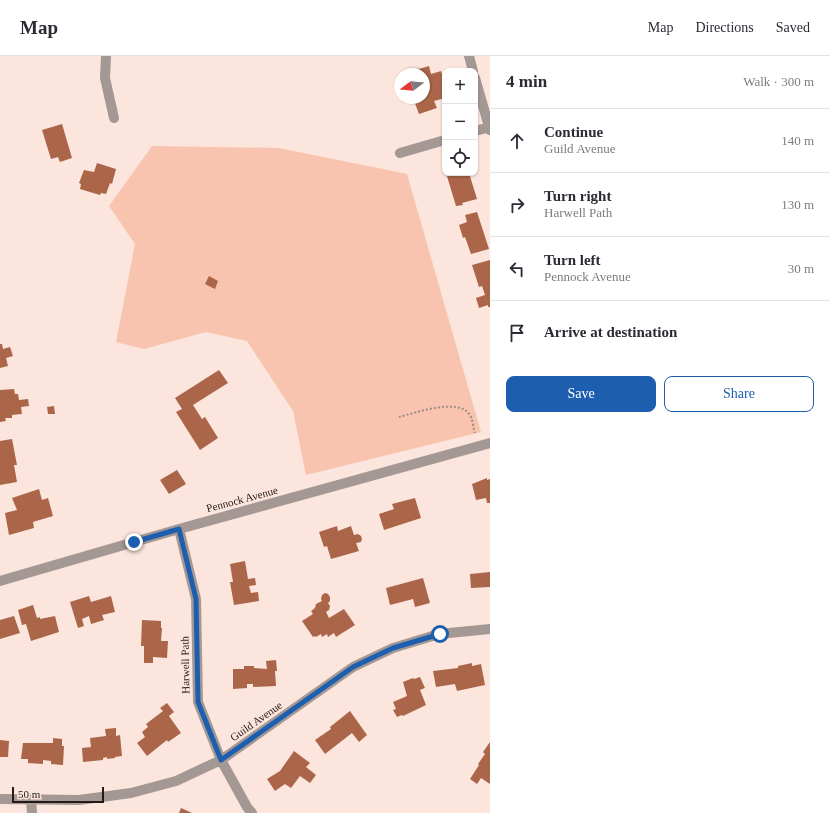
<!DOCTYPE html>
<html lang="en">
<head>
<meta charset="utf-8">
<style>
  body { margin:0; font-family:Georgia,serif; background:#f7f7f7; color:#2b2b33 }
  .controls { position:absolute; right:12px; top:12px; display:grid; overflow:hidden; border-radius:8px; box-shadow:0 1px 3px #0004 }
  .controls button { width:36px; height:36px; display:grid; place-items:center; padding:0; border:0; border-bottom:1px solid #e1e1e2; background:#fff; color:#2b2b33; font:20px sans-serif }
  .compass { position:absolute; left:394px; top:12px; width:36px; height:36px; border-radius:50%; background:#fff; box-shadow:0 1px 3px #0004; rotate:254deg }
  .scale { position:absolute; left:12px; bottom:10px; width:92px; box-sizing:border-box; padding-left:4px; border:2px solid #241b17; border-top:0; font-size:11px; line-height:14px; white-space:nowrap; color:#241b17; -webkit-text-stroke:3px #fbe5dc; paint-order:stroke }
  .stop { position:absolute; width:12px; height:12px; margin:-9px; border:3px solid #1d5eaf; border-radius:50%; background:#fff }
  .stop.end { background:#1d5eaf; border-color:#fff; box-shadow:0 1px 4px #0008 }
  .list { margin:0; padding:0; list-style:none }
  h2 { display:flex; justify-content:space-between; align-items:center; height:52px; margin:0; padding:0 16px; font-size:17px }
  h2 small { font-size:13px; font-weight:400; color:#7c7c81 }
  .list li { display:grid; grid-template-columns:26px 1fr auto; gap:12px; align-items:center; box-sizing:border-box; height:64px; padding:0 16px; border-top:1px solid #e1e1e2 }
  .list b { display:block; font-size:15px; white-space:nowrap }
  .list p { margin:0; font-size:13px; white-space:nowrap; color:#7c7c81 }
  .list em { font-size:13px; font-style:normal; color:#7c7c81 }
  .actions { display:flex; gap:8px; padding:12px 16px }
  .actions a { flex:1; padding:9px 0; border:1px solid #1d5eaf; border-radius:8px; text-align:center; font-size:14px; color:#1d5eaf }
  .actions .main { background:#1d5eaf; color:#fff }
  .icon { flex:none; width:22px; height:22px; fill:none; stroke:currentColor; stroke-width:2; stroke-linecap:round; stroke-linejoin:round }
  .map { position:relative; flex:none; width:490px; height:757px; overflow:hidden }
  header { display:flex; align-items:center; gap:24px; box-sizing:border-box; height:56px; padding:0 20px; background:#fff; border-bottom:1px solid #e1e1e2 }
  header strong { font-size:19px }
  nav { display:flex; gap:22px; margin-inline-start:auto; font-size:14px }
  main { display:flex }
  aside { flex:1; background:#fff }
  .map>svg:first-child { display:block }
</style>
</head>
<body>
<header>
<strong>Map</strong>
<nav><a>Map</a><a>Directions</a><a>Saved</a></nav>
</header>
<main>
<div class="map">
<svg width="490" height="757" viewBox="0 0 490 757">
  <rect width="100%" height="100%" fill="#fbe5dc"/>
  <path fill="#f8c4b0" d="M 152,90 L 279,92 L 407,118 L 481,376 L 306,419 L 293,355 L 247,285 L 206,276 L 144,293 L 116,286 L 135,188 L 109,150 Z"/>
  <path fill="#ab664a" d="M 429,10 L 431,18 L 441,15 L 445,28 L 445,30 L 442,31 L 445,42 L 434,45 L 437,52 L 419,58 L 413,42 L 424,42 L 424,18 L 413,18 L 412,15 Z
    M 62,68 L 72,102 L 60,106 L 58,101 L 51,103 L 42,74 Z
    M 97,107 L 116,113 L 112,128 L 110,127 L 106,138 L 101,137 L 100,139 L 80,133 L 81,128 L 79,127 L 84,114 L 94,116 Z
    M 446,117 L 469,117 L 477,143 L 462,147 L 463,149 L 456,150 Z
    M 477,156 L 489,193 L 471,198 L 465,181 L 463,182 L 459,169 L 467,166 L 465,159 Z
    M 490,204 L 490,251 L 488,251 L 488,249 L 479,252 L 476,242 L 485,239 L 482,230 L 479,231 L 472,209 Z
    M 209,220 L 218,225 L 215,233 L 205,228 Z
    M 0,288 L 2,288 L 3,293 L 10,291 L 13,300 L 6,302 L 8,310 L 0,312 Z
    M 219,314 L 228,327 L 193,349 L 202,363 L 205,361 L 218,382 L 200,394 L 176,356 L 182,353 L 175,342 Z
    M 14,333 L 15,338 L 18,338 L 19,344 L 28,343 L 29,350 L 21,351 L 22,358 L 12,359 L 12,362 L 5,362 L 6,365 L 0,366 L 0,334 Z
    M 54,350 L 55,358 L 48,358 L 47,351 Z
    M 12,383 L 17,409 L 14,409 L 17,426 L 0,429 L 0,385 Z
    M 177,414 L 186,428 L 169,438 L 160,424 Z
    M 487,422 L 487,424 L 490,423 L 490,447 L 487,447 L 486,442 L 476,444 L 472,428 Z
    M 39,433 L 42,444 L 48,442 L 53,460 L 33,466 L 34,472 L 9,479 L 5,457 L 17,454 L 12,442 Z
    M 415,442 L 421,462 L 384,474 L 379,458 L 394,453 L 392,448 Z
    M 337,470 L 338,475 L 351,470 L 354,479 L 358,478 L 361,480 L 362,483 L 361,486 L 356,487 L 359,495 L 331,503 L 327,490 L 324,491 L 319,476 Z
    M 245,505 L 248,523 L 255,522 L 256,529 L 249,530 L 251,537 L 258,536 L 259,545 L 234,549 L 230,526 L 233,526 L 230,508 Z
    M 490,516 L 490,531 L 471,532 L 470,518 Z
    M 423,522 L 430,547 L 415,551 L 413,543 L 390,549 L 386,532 Z
    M 325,537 L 328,538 L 330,541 L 330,545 L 328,547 L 330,550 L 329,554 L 326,556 L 329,562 L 344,553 L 355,569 L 336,581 L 334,577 L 328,581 L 327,578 L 322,581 L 321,578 L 316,581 L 315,580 L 313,581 L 302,565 L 313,558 L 311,555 L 315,552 L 316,548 L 322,545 L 321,543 L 322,539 Z
    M 89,540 L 91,546 L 111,540 L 115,556 L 102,559 L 104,564 L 91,568 L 89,560 L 82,563 L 84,570 L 78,572 L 70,546 Z
    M 33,549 L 37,562 L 40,561 L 40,563 L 55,560 L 59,576 L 31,585 L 26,568 L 22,569 L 18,554 Z
    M 14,560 L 20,577 L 0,583 L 0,564 Z
    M 142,564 L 161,565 L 161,572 L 162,572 L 161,585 L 168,585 L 167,602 L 153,601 L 153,607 L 144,607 L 144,590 L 141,590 Z
    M 276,604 L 277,615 L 275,615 L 276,630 L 253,631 L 253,628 L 247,628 L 247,632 L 233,633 L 233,613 L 244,613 L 244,610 L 254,610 L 254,612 L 267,613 L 266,605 Z
    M 472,607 L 472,610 L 481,608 L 485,629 L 457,635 L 455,628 L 436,631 L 433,615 L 458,612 L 458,610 Z
    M 420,621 L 425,632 L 420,634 L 426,649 L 403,660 L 402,659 L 397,661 L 393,654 L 396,653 L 393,646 L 407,640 L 403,626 L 413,622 L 414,623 Z
    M 167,647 L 174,656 L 169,660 L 181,677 L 168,686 L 167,684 L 147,700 L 137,687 L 145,681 L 142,676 L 148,671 L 146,668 L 163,655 L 160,652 Z
    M 350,655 L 367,679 L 359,686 L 352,677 L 325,698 L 315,684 L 331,673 L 330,671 Z
    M 116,672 L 116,680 L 120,679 L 122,700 L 115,701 L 115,702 L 107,703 L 107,701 L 103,702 L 103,704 L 83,706 L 82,692 L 91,691 L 90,682 L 106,680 L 105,673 Z
    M 53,682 L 62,683 L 62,690 L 64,690 L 63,709 L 51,708 L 51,705 L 43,704 L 43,708 L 28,707 L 28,703 L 21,703 L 23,687 L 53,687 Z
    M 0,684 L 9,685 L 8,701 L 0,701 Z
    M 490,686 L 490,728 L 481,722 L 477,728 L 470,723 L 479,709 L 478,708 L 485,698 L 483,696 Z
    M 294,695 L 310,707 L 306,711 L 316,719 L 310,727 L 300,720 L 291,732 L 285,728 L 275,735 L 267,723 L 280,715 Z
    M 181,752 L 192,757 L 179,757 Z"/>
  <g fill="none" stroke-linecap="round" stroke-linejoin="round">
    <path stroke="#9e8d86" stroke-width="2" stroke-dasharray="2 2" stroke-linecap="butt" d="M 399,361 C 415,357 459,341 470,359 C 473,364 473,372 475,377"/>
    <path stroke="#a49894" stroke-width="10" d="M 106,0 L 105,22 L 114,62
      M 469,0 L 473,15
      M 475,22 L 490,74
      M 475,75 L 490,71
      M 400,97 L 445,84
      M 179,473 L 196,543 L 198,646 L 221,704 L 247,751 L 252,757
      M 0,525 L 179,473 L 490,387
      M 0,743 L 79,744 L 131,737 L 176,725 L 221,704 L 353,611 L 393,592 L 439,578 L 490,573
      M 31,744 L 32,757"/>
  </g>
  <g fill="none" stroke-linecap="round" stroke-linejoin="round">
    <path stroke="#1d5eaf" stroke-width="5" d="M 134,486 L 179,473 L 196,543 L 198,646 L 221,704 L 353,611 L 393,592 L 440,578"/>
  </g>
  <g text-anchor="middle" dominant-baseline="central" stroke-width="4" stroke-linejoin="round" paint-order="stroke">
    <g font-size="11" fill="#241b17" stroke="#fbe5dc">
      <text transform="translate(242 443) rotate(-15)">Pennock Avenue</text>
      <text transform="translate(185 609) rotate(-91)">Harwell Path</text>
      <text transform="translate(256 665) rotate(-35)">Guild Avenue</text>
    </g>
  </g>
</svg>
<div class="controls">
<button>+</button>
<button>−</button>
<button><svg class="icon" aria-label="locate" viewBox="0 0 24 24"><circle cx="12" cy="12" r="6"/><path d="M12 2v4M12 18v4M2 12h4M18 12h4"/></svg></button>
</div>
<svg class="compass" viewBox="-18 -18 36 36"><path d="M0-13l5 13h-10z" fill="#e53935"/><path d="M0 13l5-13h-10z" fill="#7c7c81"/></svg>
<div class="scale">50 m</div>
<div class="stop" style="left:440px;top:578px"></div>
<div class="stop end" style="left:134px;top:486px"></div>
</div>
<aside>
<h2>4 min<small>Walk · 300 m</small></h2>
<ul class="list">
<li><svg class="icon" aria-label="ahead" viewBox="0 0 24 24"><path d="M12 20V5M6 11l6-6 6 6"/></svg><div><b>Continue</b><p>Guild Avenue</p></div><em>140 m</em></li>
<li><svg class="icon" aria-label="right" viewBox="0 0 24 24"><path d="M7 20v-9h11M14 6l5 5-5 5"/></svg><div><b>Turn right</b><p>Harwell Path</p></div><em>130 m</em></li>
<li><svg class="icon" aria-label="left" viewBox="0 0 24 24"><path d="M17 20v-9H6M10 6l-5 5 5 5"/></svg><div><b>Turn left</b><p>Pennock Avenue</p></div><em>30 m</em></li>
<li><svg class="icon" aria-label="arrive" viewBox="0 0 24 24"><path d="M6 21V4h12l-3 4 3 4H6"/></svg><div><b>Arrive at destination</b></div></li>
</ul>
<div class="actions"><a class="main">Save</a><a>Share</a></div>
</aside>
</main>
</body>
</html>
